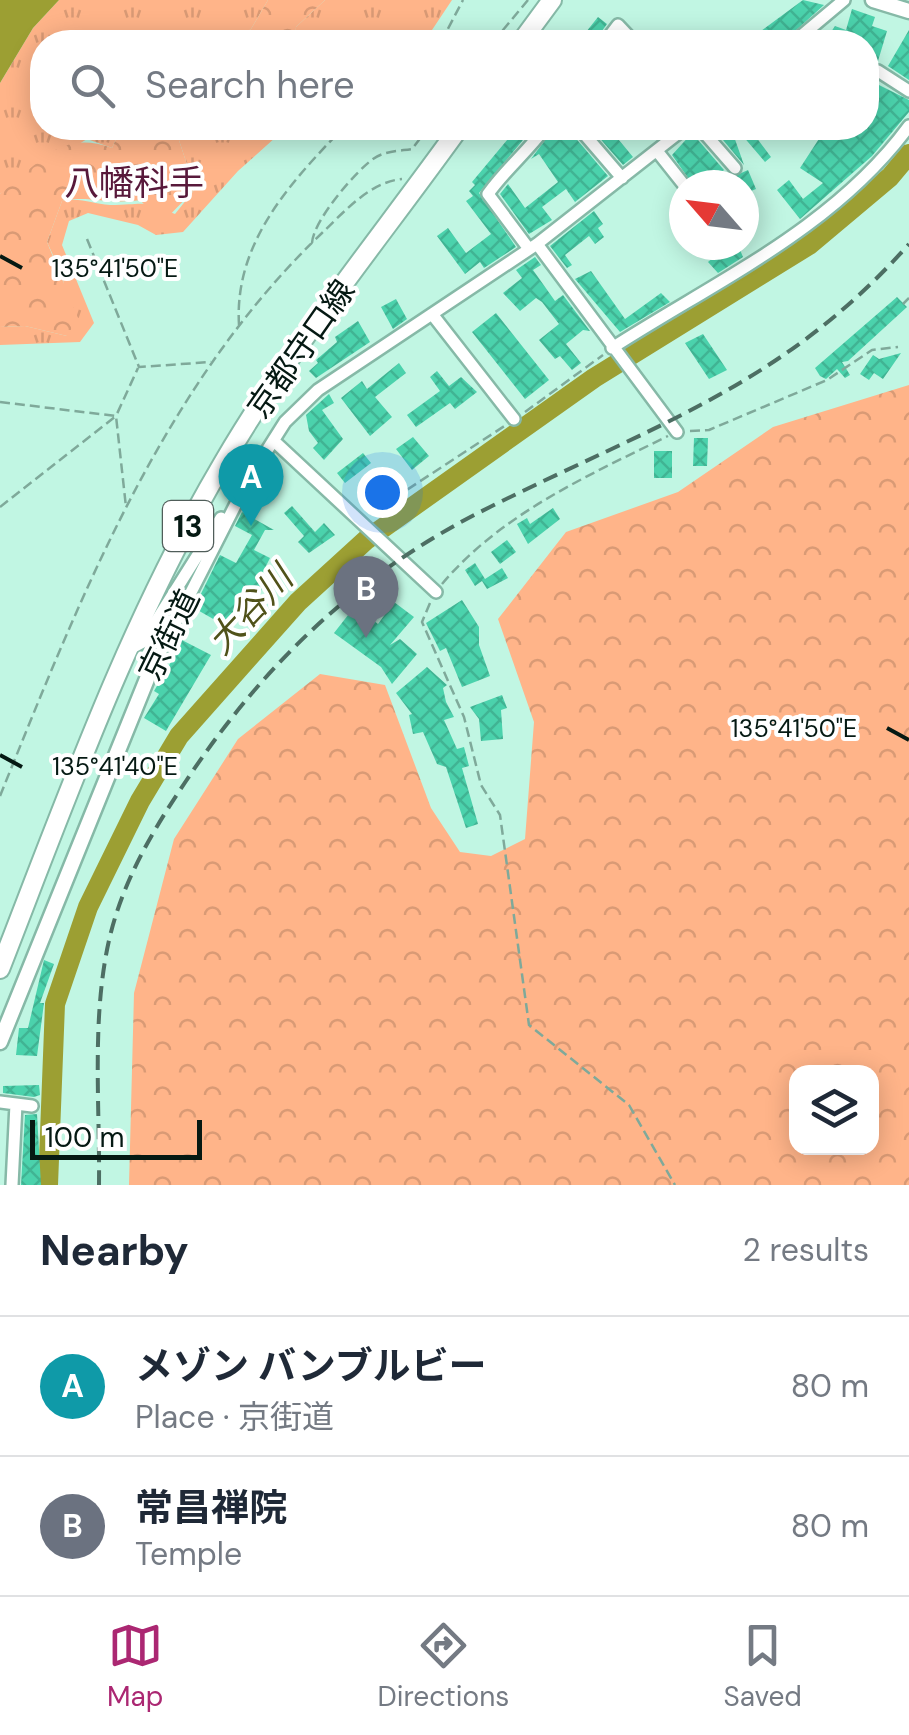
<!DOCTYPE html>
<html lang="en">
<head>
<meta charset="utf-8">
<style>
  body { margin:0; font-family:"DM Sans","Noto Sans JP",sans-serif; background:#f2f2f3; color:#1f2937 }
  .controls { position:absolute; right:30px; bottom:30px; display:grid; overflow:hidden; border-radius:20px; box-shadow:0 5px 25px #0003 }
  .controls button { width:90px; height:90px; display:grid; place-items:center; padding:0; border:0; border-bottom:2px solid #e0e1e3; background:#fff; color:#1f2937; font:50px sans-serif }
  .compass { position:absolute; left:669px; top:170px; width:90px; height:90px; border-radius:50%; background:#fff; box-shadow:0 5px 25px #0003; rotate:298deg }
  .scale { position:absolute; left:30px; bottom:25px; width:172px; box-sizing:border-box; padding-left:10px; border:5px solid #051913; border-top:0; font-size:28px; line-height:35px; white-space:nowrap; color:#051913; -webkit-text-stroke:8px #fff; paint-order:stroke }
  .you { position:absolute; left:382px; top:492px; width:35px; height:35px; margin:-25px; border:8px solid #fff; border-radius:50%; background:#1a73e8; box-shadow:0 0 0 15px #1a73e833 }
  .badge { display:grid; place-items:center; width:65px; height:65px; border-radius:50%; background:#ab2772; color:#fff; font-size:32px; font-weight:700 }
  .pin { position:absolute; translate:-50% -82px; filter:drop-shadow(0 2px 5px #0008) }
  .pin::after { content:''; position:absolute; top:52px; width:35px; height:30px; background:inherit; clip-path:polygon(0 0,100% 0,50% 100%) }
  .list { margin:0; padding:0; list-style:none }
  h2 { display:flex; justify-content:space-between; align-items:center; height:130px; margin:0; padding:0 40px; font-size:42px }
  h2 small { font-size:32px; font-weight:400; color:#747a83 }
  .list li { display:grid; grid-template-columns:65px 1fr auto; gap:30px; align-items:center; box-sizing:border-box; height:140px; padding:0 40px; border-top:2px solid #e0e1e3 }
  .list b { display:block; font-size:38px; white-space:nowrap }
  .list p { margin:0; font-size:32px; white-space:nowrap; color:#747a83 }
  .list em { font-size:32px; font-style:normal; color:#747a83 }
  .icon { flex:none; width:55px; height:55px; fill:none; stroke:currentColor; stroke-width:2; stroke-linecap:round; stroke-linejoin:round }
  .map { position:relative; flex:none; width:909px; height:1185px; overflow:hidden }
  .search { position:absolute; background:#fff; box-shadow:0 5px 25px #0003; left:30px; right:30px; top:30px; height:110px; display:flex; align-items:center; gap:25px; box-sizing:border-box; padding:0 35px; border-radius:40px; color:#747a83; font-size:38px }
  .sheet { height:410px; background:#fff }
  nav { display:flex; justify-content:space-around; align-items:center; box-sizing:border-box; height:140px; border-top:2px solid #e0e1e3; background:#fff; font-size:28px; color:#747a83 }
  nav a { display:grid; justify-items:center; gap:5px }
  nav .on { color:#ab2772 }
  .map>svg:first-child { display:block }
</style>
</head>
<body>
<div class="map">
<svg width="909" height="1185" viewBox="0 0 909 1185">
  <defs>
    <pattern id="grass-tufts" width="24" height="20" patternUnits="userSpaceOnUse" patternTransform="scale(2.5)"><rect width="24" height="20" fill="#ffb489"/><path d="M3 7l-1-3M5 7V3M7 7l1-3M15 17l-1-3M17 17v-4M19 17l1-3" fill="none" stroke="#d99a75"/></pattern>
    <pattern id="forest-crowns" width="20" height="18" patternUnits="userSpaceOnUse" patternTransform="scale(2.5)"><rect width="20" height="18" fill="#ffb489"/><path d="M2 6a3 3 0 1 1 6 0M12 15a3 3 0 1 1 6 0" fill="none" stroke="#d99a75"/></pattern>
    <pattern id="building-cross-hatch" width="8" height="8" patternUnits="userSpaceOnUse" patternTransform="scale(2.5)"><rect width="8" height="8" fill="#4bd2ac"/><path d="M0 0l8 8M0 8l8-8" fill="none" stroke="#40b493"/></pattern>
  </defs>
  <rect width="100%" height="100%" fill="#c1f6e3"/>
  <path fill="url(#grass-tufts)" d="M 59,0 L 268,0 L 251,29 L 236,39 L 212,32 L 210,42 L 42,42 L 42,128 L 121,128 L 112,148 L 87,139 L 0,194 L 0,83 L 33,28 Z
    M 325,0 L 452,0 L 424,42 L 295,42 L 296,27 Z
    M 175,128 L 286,128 L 238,171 L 183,232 L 156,235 L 138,225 L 88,213 L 69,221 L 62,245 L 94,323 L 80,342 L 0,345 L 0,327 L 25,326 L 67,336 L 63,277 L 47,242 L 62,201 C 81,197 92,204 110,205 C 146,205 139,199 175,214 L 195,189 Z"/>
  <path fill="url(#forest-crowns)" fill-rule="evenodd" d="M 268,0 L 325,0 L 296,27 L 295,42 L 210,42 L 212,32 L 229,24 L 236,38 L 251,29 Z
    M 121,128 L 175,128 L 195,189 L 162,223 L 140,200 C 108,205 89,195 62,201 L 47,242 L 78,318 L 67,336 L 25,326 L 0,327 L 0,194 C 40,164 59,129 112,148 Z
    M 909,385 L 909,1185 L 129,1185 L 134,993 L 174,839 L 238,739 L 320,674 L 385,685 L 431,808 L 460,852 L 491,856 L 525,839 L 534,722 L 498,619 L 566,532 L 678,492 L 773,427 ZM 872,1072 L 872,1148 L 796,1148 L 796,1072 Z"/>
  <path fill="#9c9f33" d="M 0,0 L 59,0 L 33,28 L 0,83 Z"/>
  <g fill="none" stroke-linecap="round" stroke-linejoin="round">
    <path stroke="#9c9f33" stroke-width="20" d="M 48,1185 L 55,1004 L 88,907 L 140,801 L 179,736 L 298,602 L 366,540 L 594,378 L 809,245 L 890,177 L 909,154"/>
  </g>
  <path fill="url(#building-cross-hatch)" d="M 803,0 L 824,5 L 783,42 L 746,42 Z
    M 852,9 L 875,17 L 872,26 L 887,31 L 878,61 L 866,53 L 866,42 L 850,42 L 844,37 L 840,42 L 829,35 L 835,26 L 846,30 Z
    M 598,17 L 607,24 L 594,42 L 578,42 Z
    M 909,30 L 909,80 L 888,66 Z
    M 877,84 L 909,100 L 909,112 L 872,156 L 800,219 L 777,190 L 789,180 L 803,199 L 823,183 L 800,168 L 826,128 L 866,128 L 866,93 L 871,94 Z
    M 517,128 L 533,128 L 479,193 L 516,247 L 484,268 L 480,262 L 465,274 L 437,236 L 448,228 L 466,253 L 491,234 L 466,201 L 473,196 L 469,191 L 475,185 L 472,182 Z
    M 554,128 L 567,128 L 608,176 L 575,202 L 566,189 L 542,207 L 552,220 L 529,234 L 500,194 L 508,184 L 525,208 L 558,182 L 539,154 L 531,159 Z
    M 602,128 L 609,128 L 633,157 L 623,165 L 597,135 Z
    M 726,128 L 731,128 L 744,165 L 718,134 Z
    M 736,128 L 766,128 L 756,137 L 771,157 L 765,162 Z
    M 692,133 L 724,170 L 707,185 L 693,185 L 672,155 Z
    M 748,170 L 756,189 L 746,193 L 744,185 L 714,185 Z
    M 594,211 L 603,224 L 598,228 L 604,237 L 595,244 L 589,236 L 565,255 L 572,265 L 567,268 L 550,246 Z
    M 728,245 L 738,245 L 743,257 L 718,273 L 708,262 Z
    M 535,257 L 541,265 L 533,270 L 555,301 L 563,295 L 590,331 L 583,330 L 566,344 L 581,363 L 572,370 L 560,356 L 555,359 L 539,340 L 559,324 L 542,302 L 536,298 L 520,311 L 503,293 L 522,278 L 516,270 Z
    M 591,271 L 625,319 L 661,293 L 670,302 L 620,332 L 575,279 Z
    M 897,297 L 907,307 L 848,361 L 842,362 L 850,375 L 845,378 L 837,369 L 826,379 L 820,376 L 815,368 Z
    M 396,299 L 407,319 L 393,329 L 381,307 Z
    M 496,313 L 549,380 L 525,399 L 472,332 Z
    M 358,321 L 370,342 L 316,378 L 309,371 L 318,363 L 316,360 L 337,342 L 335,337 Z
    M 703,334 L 727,370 L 709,379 L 685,343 Z
    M 901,353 L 883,379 L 874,373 L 869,380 L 860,374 L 873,355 L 879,359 Z
    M 399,363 L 406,373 L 375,397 L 392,417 L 370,436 L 341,398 L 362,381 L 367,389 Z
    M 437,371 L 449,386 L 461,377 L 477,392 L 455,409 L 450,403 L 416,427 L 407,415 L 440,391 L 430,377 Z
    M 329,394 L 334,403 L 322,410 L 343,439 L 324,460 L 313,448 L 318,443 L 309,431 L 306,415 Z
    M 413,437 L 429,456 L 412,470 L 396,449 Z
    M 694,438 L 708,438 L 707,466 L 693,466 Z
    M 654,451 L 672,451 L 672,478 L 654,478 Z
    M 363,453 L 371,463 L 345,483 L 337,473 Z
    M 292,506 L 315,532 L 324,523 L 335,535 L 309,553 L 298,542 L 304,536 L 284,513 Z
    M 553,508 L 560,519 L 528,544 L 517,524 L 527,518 L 530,524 Z
    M 242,512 L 274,530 L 265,530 L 254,550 L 270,558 L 261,576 L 267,579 L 261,591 L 254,588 L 229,628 L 194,608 L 220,555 L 236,563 L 252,535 L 235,526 Z
    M 507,540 L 516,552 L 500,564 L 491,552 Z
    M 475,563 L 485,579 L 502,568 L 508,578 L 487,589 L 482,581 L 475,586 L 465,570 Z
    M 462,600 L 479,627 L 479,645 L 490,676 L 462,687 L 446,648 L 440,651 L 426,623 Z
    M 394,602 L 414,617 L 390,645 L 400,639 L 417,654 L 392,684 L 381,667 L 334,633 L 352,610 L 358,615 L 362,611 L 378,624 Z
    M 178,638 L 211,655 L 166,731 L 144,718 L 159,694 L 154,691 L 178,650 L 173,648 Z
    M 427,667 L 447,685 L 443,688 L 446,702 L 454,717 L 444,720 L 457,749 L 464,747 L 469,766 L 462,768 L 478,824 L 466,828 L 446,767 L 437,764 L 423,732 L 413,734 L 409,715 L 412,714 L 396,693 Z
    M 502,695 L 507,708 L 501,710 L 503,739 L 481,741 L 479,719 L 470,707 Z
    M 44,960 L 54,964 L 40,1003 L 44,1003 L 37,1056 L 16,1055 L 19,1028 L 28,1028 Z
    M 39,1085 L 40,1095 L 34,1097 L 3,1093 L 3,1086 Z
    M 37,1114 L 41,1185 L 21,1185 L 25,1115 Z"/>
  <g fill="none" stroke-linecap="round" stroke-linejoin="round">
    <g stroke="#86b9a7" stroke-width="16">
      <path id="minor" d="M 605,42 L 618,25 L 634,42
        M 794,42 L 844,0
        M 866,71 L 878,71 L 909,91
        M 579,128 L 622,178
        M 700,128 L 735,168
        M 657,151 L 684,185
        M 537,244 L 677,432
        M 529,249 L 488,194 C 505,170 527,152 545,128
        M 432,314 L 514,419
        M 612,348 C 716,281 834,228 909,126
        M 274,441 L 436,592
        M 130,649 L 143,642 L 221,518
        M 147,679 L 247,482 L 285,422 L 318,390 L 537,244 L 685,128
        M 0,1102 L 16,1104 L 12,1185
        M 16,1104 L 32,1106"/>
    </g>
    <g stroke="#86b9a7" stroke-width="19">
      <path id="tertiary" d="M 873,0 L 909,11
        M 0,1042 L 147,679"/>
    </g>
    <g stroke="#86b9a7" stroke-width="22">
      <path id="primary" d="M 521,42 L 552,0
        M 0,969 C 67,797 129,622 223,463 C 292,345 380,238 459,128"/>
    </g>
    <path stroke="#7fa99a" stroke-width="2.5" stroke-dasharray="10 5" stroke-linecap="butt" d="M 441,42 L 463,0
      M 493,42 L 528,0
      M 87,239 L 139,367 L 211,362
      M 312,243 C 313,221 355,172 373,159 C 384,151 399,151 412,149 L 428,128
      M 903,304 L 909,298
      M 239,325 C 234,243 290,183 343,128
      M 0,402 L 116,416 L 138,368
      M 525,412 L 603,355
      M 690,431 L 709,430 L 827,380 L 872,350 L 898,347
      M 0,507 L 116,416 L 126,507
      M 370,514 L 506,425
      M 442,584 C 501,514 587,476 668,436
      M 430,603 L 422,622 L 464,717 L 481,785 L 500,815 L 529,1025 L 629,1105 L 675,1185
      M 0,796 C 81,596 163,385 322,233 C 345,211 370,182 402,179"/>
    <use href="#minor" stroke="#fff" stroke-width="11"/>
    <use href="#tertiary" stroke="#fff" stroke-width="14"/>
    <use href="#primary" stroke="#fff" stroke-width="18"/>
    <path stroke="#4d6e63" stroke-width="4" stroke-dasharray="15 8" stroke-linecap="butt" d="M 99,1185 C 100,1104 91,1016 110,936 C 124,879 153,830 186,781 C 265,662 362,570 490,507 C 652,426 784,385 909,244"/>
  </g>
  <path fill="none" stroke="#051913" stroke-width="4" d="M 0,256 L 22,268M 887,728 L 909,740M 0,755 L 22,767"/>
  <g text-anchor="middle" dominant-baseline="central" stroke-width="8" stroke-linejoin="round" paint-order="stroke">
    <rect fill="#fff" stroke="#505e5a" stroke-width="2.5" x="163" y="501" width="50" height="50" rx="8"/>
    <g font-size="30" font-weight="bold" fill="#051913">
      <text x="188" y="526">13</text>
    </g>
    <g font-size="32" fill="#051913" stroke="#fff">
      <text transform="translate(301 349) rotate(-55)">京都守口線</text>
      <text transform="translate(169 635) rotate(-64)">京街道</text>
    </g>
    <g font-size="35" fill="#58193b" stroke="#fff">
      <text x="134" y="183">八幡科手</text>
    </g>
    <g font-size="35" font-style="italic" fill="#50521a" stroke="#fff">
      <text transform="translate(250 610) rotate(-47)">大谷川</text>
    </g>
  </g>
  <g font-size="25" text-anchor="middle" fill="#051913" stroke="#fff" stroke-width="8" stroke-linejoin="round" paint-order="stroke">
    <text x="115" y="277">135°41'50"E</text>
    <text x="794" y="737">135°41'50"E</text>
    <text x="115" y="775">135°41'40"E</text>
  </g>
</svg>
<div class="controls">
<button><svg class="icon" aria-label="layers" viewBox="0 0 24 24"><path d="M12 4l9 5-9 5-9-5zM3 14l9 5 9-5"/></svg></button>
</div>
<svg class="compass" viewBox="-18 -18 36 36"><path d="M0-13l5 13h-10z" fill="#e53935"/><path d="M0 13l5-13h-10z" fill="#747a83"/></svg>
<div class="scale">100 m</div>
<div class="you"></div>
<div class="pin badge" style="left:251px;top:526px;background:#0f9aa8">A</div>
<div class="pin badge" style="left:366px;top:638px;background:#6b7280">B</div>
<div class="search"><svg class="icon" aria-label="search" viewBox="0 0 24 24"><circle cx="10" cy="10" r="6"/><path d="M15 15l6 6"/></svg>Search here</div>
</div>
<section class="sheet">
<h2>Nearby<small>2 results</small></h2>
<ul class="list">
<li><span class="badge" style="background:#0f9aa8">A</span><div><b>メゾン バンブルビー</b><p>Place · 京街道</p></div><em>80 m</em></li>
<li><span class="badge" style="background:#6b7280">B</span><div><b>常昌禅院</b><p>Temple</p></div><em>80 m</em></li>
</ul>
</section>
<nav>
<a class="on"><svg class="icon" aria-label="map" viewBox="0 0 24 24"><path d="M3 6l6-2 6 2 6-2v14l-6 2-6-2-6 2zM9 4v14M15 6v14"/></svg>Map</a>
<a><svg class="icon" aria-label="directions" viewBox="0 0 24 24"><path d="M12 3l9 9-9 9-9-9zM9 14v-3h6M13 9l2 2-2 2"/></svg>Directions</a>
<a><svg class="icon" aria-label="saved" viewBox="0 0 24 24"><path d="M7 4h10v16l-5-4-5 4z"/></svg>Saved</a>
</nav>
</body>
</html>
